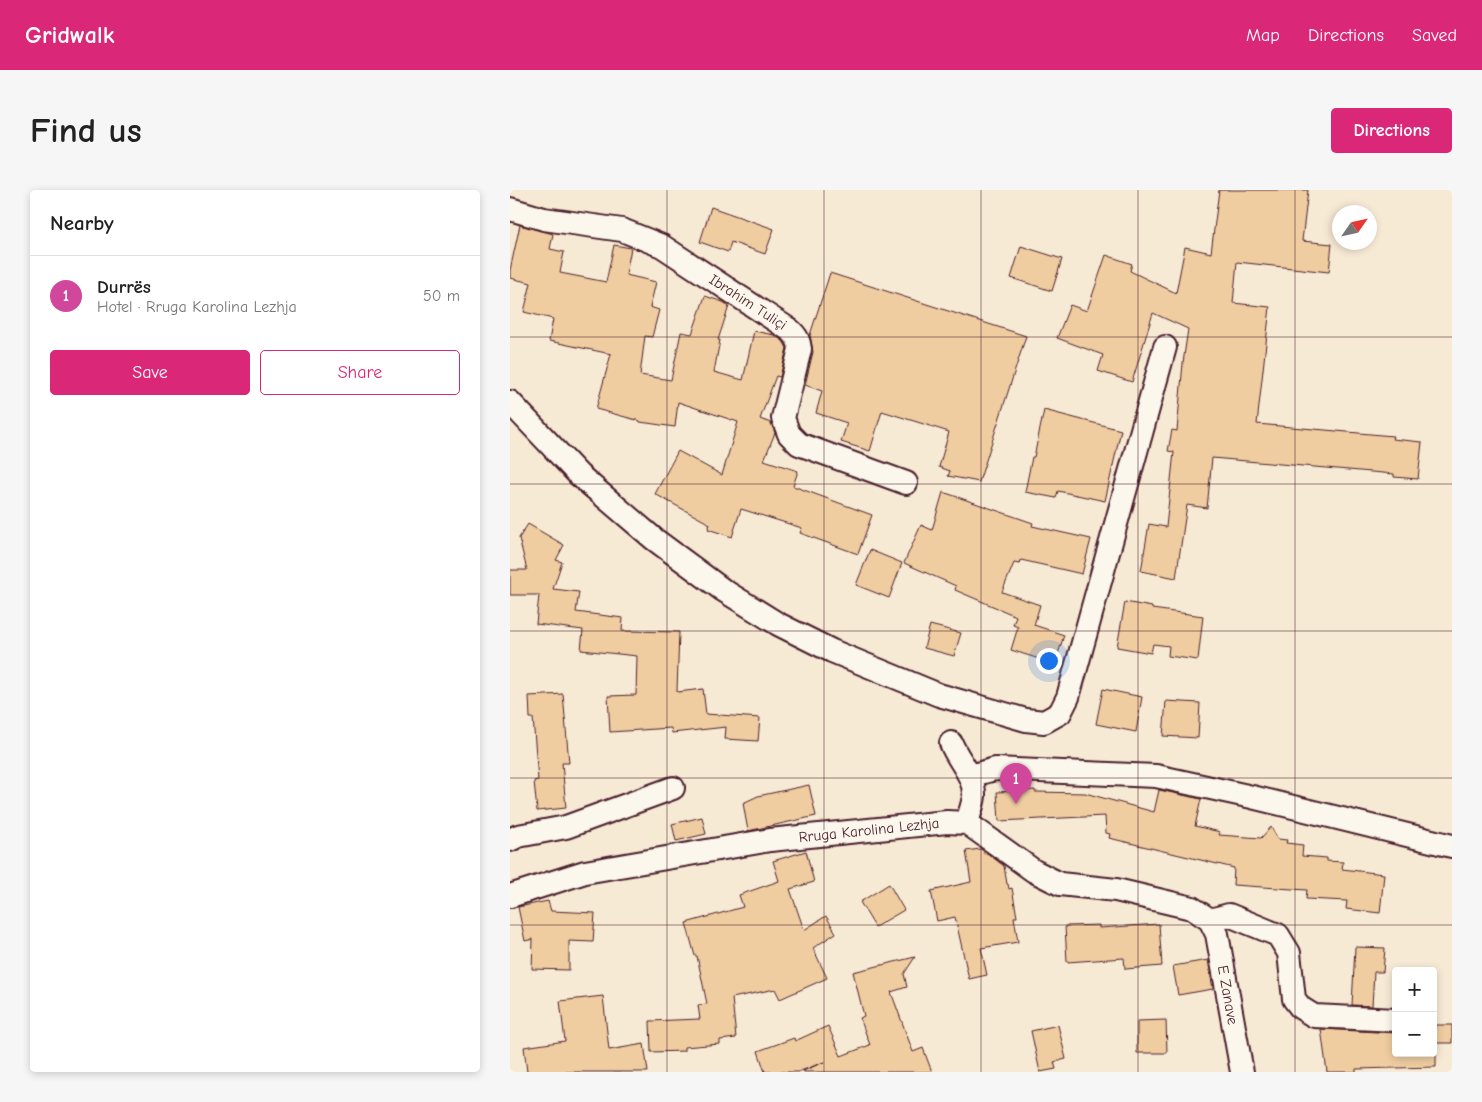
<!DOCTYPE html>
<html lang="en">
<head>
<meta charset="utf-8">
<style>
  body { margin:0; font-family:"Comic Neue",sans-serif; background:#f6f6f6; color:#222 }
  .controls { position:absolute; right:15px; bottom:15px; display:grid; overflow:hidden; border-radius:5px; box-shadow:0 2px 8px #0003 }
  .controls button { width:45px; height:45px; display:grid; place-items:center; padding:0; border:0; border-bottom:1px solid #e0e0e0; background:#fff; color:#222; font:25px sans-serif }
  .compass { position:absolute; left:822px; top:15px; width:45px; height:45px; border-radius:50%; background:#fff; box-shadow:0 2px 8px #0003; rotate:56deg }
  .you { position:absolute; left:538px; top:470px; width:18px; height:18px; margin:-12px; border:4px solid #fff; border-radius:50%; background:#1a73e8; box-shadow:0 0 0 8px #1a73e833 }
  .badge { display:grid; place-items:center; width:32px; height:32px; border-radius:50%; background:#db2777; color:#fff; font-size:16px; font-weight:700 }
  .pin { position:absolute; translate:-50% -41px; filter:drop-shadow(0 1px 2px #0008) }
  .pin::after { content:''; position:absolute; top:26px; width:18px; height:15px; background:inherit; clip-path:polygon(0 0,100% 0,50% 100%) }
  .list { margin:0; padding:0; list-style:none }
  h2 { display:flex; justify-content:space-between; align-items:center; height:65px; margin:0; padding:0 20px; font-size:21px }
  h2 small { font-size:16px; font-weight:400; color:#767676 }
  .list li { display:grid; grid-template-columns:32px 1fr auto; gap:15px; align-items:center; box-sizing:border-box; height:80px; padding:0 20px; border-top:1px solid #e0e0e0 }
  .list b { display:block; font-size:19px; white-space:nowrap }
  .list p { margin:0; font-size:16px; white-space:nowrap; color:#767676 }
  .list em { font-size:16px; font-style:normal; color:#767676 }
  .actions { display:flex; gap:10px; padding:15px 20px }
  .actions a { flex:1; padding:11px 0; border:1px solid #db2777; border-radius:5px; text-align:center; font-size:18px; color:#db2777 }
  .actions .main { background:#db2777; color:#fff }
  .map { position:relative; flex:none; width:942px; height:882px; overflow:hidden; border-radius:5px }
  header { display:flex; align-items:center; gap:30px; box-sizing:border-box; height:70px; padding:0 25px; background:#db2777; color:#fff }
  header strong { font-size:24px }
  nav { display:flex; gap:28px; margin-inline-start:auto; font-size:18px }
  .intro { display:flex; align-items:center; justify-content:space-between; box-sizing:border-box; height:120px; padding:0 30px }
  h1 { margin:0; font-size:35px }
  .button { padding:12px 22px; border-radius:5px; background:#db2777; color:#fff; font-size:18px; font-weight:700 }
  main { display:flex; gap:30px; padding:0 30px }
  aside { flex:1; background:#fff; border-radius:5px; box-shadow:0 2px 8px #0003 }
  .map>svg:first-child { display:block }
</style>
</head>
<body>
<header>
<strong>Gridwalk</strong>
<nav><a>Map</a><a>Directions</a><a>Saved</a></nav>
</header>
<div class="intro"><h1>Find us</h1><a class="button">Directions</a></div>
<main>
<aside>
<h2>Nearby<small></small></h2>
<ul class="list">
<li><span class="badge" style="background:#d1479c">1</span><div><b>Durrës</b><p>Hotel · Rruga Karolina Lezhja</p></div><em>50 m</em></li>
</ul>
<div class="actions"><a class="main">Save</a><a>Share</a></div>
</aside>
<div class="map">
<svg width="942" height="882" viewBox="0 0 942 882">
  <rect width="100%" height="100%" fill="#f7ead5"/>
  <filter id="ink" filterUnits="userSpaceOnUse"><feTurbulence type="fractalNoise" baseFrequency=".02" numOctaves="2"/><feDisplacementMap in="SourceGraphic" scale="10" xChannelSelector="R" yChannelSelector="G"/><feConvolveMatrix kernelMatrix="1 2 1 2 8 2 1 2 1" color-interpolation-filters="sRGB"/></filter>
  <g filter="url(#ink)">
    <path fill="#efcda0" stroke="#4a1f2b" d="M 709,0 L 798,0 L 792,51 L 822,54 L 819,82 L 727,72 L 723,113 L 760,117 L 747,234 L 883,246 L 882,249 L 912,252 L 908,289 L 884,287 L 884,284 L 702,268 L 697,318 L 677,315 L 666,388 L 631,381 L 639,334 L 656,337 L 664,262 L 658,261 L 662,240 L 667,241 L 673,173 L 678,139 L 643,123 L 622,192 L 588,181 L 593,165 L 547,148 L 560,115 L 577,121 L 596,65 L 622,74 L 620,81 L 666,103 L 675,57 L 701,63 Z
      M 201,17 L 264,39 L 255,64 L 221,52 L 218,62 L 190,52 Z
      M 10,35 L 43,44 L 40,59 L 54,62 L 50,83 L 76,88 L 96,92 L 104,55 L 121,58 L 116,85 L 146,92 L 140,117 L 149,120 L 142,147 L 135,146 L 130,185 L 161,190 L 171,142 L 182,144 L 195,106 L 213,112 L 219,116 L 208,150 L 210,150 L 204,182 L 233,190 L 244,141 L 264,145 L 273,151 L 277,158 L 270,187 L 266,186 L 250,229 L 261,233 L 265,243 L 254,270 L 288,281 L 283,296 L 362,325 L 348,364 L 290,343 L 292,338 L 231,319 L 222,347 L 198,339 L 200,334 L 145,304 L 168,261 L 212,285 L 228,232 L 168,212 L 165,237 L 130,232 L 130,231 L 86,219 L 101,164 L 39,151 L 43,129 L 14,122 L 21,93 L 0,88 L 0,80 Z
      M 511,56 L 552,69 L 542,101 L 501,88 Z
      M 320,83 L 516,146 L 469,292 L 438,286 L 440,281 L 429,277 L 439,242 L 372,221 L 360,261 L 331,252 L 337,233 L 306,223 L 312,201 L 295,195 L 303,162 L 300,145 Z
      M 534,220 L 611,240 L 595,311 L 548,301 L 546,308 L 515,302 L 522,267 L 524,267 Z
      M 433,302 L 523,333 L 522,336 L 581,349 L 572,384 L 511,370 L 510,374 L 504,373 L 492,402 L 530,415 L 524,435 L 554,445 L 545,474 L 501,460 L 508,437 L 503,435 L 506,426 L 445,400 L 446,396 L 394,373 L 411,335 L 422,340 Z
      M 18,334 L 54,355 L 46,370 L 52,372 L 43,399 L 69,402 L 66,422 L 113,428 L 112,441 L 169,442 L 167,502 L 193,499 L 196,524 L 250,528 L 248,551 L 215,549 L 216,537 L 162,543 L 161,538 L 100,542 L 98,506 L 126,505 L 127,466 L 71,460 L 73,440 L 26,434 L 29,405 L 0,405 L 0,380 L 17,380 L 9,348 Z
      M 360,360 L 392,373 L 379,408 L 346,395 Z
      M 615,412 L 642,417 L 642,419 L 693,426 L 688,470 L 658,466 L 659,456 L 643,454 L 641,463 L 607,457 Z
      M 420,435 L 451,443 L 444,466 L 414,458 Z
      M 593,499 L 632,507 L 626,542 L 586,534 Z
      M 53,504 L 59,573 L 52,573 L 56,618 L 27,621 L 24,591 L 28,590 L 23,528 L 20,528 L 19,506 Z
      M 656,511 L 690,513 L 688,548 L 653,546 Z
      M 299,595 L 306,626 L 238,641 L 233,613 L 248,606 Z
      M 525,600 L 525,602 L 575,603 L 644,622 L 649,600 L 691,609 L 685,636 L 710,642 L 709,645 L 751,648 L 761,637 L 768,649 L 777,650 L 776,653 L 793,655 L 792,666 L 817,668 L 817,671 L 833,672 L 832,679 L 874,684 L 870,723 L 836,719 L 837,711 L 796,709 L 797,700 L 723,695 L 724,678 L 599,648 L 600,644 L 596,643 L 595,626 L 489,631 L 487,602 Z
      M 192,627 L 196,644 L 166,651 L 162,634 Z
      M 470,659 L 474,661 L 474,664 L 477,663 L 494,676 L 497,694 L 498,694 L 499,699 L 502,698 L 507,727 L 504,727 L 508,752 L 471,758 L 477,785 L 459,789 L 445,727 L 427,731 L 421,701 L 461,692 L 456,661 Z
      M 296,661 L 304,692 L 280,699 L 294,740 L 316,726 L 326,743 L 303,758 L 317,788 L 270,809 L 265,799 L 222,808 L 226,848 L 210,850 L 210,854 L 174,857 L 174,861 L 141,862 L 140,831 L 190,829 L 188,815 L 197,814 L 187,766 L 185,766 L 176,733 L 233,717 L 229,705 L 269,691 L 263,671 Z
      M 379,694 L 394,720 L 365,737 L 350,712 Z
      M 38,711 L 41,721 L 85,723 L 83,752 L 59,751 L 59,780 L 22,779 L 23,749 L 15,751 L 8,717 Z
      M 649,734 L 652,776 L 615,779 L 614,768 L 557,772 L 555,736 L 589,735 L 589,738 Z
      M 845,757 L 875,758 L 873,782 L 864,782 L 862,816 L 842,815 Z
      M 405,767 L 394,784 L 397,797 L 381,802 L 403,862 L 413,858 L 422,882 L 294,882 L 293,881 L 314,872 L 288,882 L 255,882 L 248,861 L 284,848 L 285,851 L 318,836 L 331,866 L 360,855 L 350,828 L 354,826 L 343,782 Z
      M 698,770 L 703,799 L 668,805 L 663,776 Z
      M 93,806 L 99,860 L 134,854 L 138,882 L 17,882 L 14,857 L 55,851 L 50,811 Z
      M 656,830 L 657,863 L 627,863 L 627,831 Z
      M 548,835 L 556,869 L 544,872 L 546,879 L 530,882 L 521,841 Z
      M 925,835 L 942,835 L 942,853 L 924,853 Z
      M 811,839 L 886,843 L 886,863 L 926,863 L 926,877 L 846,879 L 846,882 L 817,882 Z"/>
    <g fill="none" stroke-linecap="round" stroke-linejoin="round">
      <g stroke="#4a1f2b" stroke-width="26">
        <path id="minor" d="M 0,19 L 34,29 L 112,40 L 152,56 L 280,140 C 287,146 289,151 290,159 L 273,228 L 279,244 L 289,254 L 396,293
          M 0,212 L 69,285 L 144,349 L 213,400 L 268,434 L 322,461 L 429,505 L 516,530 L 534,532 L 550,523 L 558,507 L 655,157
          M 441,553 C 448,571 465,586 464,606 C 463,615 459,625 457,633
          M 460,586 L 485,579 L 646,586 L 742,607 L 942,656
          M 0,650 L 8,646 L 56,637 L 163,598
          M 0,706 L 75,682 L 260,650 L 437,632 L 457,633 L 524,681 L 550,694 L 606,700 L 682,718 L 700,730 L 707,744 L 732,882
          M 700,730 L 719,725 L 768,745 L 779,763 L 784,809 L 791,818 L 804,826 L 886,830"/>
      </g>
      <use href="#minor" stroke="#fbf7ec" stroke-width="22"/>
    </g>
  </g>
  <path fill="none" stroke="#4a1f2b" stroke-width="1" stroke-opacity="0.55" d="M 157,0 L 157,882M 314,0 L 314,882M 471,0 L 471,882M 628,0 L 628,882M 785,0 L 785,882M 0,147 L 942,147M 0,294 L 942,294M 0,441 L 942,441M 0,588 L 942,588M 0,735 L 942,735"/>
  <g text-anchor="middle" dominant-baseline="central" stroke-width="4.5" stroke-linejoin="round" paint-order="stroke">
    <g font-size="15" fill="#4a1f2b" stroke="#fbf7ec">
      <text transform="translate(238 112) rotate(33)">Ibrahim Tuliçi</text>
      <text transform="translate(359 640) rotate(-6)">Rruga Karolina Lezhja</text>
      <text transform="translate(718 805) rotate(80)">E Zanave</text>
    </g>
  </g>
</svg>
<div class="controls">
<button>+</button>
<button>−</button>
</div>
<svg class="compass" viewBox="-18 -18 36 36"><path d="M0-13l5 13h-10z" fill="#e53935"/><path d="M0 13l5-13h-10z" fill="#767676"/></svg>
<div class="you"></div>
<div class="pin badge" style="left:506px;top:614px;background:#d1479c">1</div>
</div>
</main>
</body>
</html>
